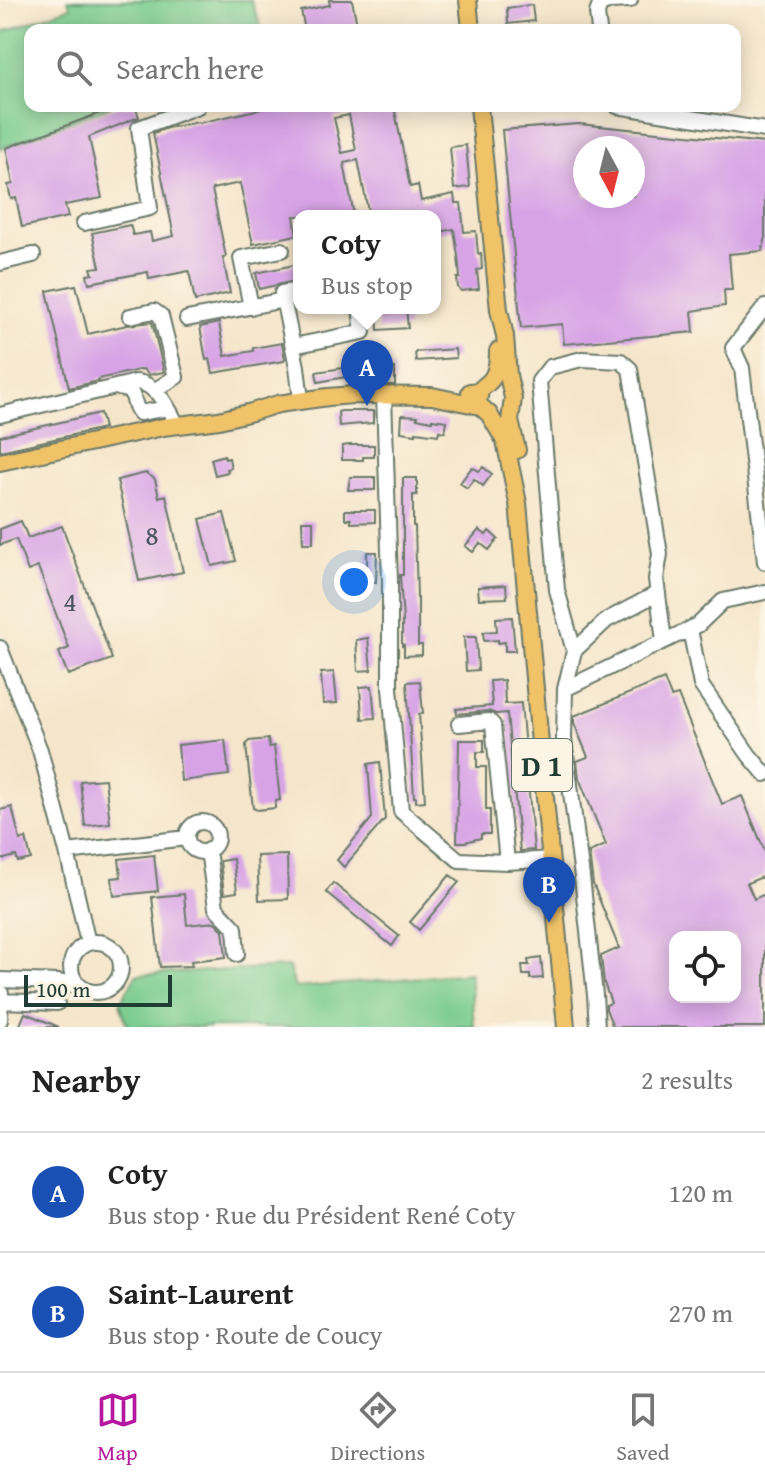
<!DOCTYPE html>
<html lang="en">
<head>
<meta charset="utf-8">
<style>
  body { margin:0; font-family:"Gentium Book Plus",serif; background:#f6f6f6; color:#222 }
  .controls { position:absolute; right:24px; bottom:24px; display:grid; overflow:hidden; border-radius:16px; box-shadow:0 4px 20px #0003 }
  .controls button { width:72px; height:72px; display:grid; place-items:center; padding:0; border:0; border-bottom:2px solid #e0e0e0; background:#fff; color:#222; font:40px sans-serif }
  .compass { position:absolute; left:573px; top:136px; width:72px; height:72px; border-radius:50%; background:#fff; box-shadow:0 4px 20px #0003; rotate:173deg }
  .scale { position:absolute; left:24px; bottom:20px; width:148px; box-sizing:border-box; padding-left:8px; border:4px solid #1f3d34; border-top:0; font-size:22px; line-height:28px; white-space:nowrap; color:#1f3d34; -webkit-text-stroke:6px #fcf5e5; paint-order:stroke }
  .you { position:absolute; left:354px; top:582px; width:28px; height:28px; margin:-20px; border:6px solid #fff; border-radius:50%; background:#1a73e8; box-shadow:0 0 0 12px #1a73e833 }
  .badge { display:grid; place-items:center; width:52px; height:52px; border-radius:50%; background:#b5179e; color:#fff; font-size:26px; font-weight:700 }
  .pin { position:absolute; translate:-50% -66px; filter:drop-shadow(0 2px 4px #0008) }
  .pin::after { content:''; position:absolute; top:42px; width:28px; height:24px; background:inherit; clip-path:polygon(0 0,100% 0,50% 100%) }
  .popup { position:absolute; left:293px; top:210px; width:148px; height:104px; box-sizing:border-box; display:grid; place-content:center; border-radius:16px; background:#fff; filter:drop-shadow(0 2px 6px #0005); font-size:26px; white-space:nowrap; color:#767676 }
  .popup b { font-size:30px; color:#222 }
  .popup::after { content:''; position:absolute; left:50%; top:100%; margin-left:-16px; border:16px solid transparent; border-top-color:#fff }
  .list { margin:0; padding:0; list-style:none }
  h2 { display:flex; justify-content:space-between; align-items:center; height:104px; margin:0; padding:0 32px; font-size:34px }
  h2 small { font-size:26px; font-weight:400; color:#767676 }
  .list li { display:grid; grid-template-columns:52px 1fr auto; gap:24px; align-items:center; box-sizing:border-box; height:120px; padding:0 32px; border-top:2px solid #e0e0e0 }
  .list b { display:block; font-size:30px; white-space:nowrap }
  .list p { margin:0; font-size:26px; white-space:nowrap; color:#767676 }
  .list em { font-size:26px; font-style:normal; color:#767676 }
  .icon { flex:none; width:44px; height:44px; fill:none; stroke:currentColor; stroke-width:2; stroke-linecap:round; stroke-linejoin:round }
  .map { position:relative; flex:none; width:765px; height:1027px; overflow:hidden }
  .search { position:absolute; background:#fff; box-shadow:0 4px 20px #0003; left:24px; right:24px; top:24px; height:88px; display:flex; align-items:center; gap:20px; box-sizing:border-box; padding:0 28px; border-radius:16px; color:#767676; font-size:30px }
  .sheet { height:344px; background:#fff }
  nav { display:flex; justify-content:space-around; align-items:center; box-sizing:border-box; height:112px; border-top:2px solid #e0e0e0; background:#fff; font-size:22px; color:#767676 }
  nav a { display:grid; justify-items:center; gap:4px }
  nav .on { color:#b5179e }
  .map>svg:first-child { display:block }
</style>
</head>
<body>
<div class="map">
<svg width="765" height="1027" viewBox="0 0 765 1027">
  <rect width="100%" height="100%" fill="#fcf5e5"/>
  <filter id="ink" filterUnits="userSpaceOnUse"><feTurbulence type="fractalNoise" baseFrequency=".0125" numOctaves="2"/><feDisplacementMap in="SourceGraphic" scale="16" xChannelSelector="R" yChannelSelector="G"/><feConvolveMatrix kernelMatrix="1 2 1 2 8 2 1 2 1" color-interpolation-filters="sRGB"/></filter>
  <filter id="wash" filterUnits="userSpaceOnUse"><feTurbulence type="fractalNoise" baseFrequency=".006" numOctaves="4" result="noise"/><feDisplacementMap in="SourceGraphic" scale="32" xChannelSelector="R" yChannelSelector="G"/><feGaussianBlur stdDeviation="1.8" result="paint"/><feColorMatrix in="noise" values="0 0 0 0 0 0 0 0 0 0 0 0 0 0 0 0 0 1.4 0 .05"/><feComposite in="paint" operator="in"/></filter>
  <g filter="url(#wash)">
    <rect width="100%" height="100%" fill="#f5e6cb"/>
    <path fill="#79cc8f" stroke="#4c8462" stroke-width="2" d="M 68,0 L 251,0 L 262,30 L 30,30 L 30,106 L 111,106 L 0,149 L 0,33 L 71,7 Z
      M 289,967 L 295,988 L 470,973 L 474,1027 L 128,1027 L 120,1003 L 136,975 Z"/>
    <g id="blocks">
      <path fill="#d7a3e6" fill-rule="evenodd" d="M 329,0 L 352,0 L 358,30 L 305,30 L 301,11 L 330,5 Z
        M 532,5 L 534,21 L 508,24 L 507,8 Z
        M 119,106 L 135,106 L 139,117 L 89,137 L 102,198 L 65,205 L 68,217 L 22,227 L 16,198 L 11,199 L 8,185 L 13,184 L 6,148 Z
        M 274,106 L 394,106 L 410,187 L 418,185 L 421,201 L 454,194 L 455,203 L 461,203 L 464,232 L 476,231 L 478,254 L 481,253 L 482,269 L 477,270 L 479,289 L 461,291 L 458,288 L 457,278 L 460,278 L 458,256 L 454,229 L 435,233 L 435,216 L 398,216 L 397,214 L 369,216 L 358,160 L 344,163 L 354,216 L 294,216 L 297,235 L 253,244 L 240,183 L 212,189 L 226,257 L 223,258 L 230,293 L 195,301 L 189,271 L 149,279 L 148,272 L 89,283 L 87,275 L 93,274 L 91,268 L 100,267 L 92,233 L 130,225 L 133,235 L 150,232 L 152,241 L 174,236 L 153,133 L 167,128 L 198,122 L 199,123 ZM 349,115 L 356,150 L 342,153 L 334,118 Z
        M 579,124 L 765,143 L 765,241 L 762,251 L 729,254 L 732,290 L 724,290 L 725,306 L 692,311 L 694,332 L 564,344 L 562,324 L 521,328 L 502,130 ZM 585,148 L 633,148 L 633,196 L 585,196 Z
        M 466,145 L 470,187 L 454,189 L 450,147 Z
        M 299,264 L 299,280 L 259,289 L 256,273 Z
        M 76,285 L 88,334 L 127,325 L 152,322 L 164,372 L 149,375 L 143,369 L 98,379 L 98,381 L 69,388 L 47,291 Z
        M 406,308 L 408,328 L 378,330 L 377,311 Z
        M 219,323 L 225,356 L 253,351 L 253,348 L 282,343 L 285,359 L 284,361 L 213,373 L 210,359 L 206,360 L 200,327 Z
        M 455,349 L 456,358 L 416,361 L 415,352 Z
        M 383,361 L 383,368 L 395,368 L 395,385 L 359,384 L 359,379 L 373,379 L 373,362 Z
        M 350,367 L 351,376 L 318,382 L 316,372 Z
        M 341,411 L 373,411 L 373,423 L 339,426 L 338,412 Z
        M 100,413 L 104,428 L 0,451 L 0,436 Z
        M 402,415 L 418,416 L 417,418 L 432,421 L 432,419 L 447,421 L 445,432 L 439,431 L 438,435 L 416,432 L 416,434 L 401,432 Z
        M 350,445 L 374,445 L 374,457 L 363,457 L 363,460 L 342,460 L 342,446 Z
        M 224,455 L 225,459 L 229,458 L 231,468 L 227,469 L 228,472 L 215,475 L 211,459 Z
        M 472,467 L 479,471 L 483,467 L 492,474 L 483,486 L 474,479 L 467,488 L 460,483 Z
        M 146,473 L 155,479 L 159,497 L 166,495 L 183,572 L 139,581 L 117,480 Z
        M 350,477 L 375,477 L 375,490 L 348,490 Z
        M 403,478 L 417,478 L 417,495 L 413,495 L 413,526 L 415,526 L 417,598 L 418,598 L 418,645 L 422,645 L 422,655 L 404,656 L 404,645 L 402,646 L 402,622 L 403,622 L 400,575 L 403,575 Z
        M 345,510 L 375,510 L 375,522 L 351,523 L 351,519 L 345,519 Z
        M 224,513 L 236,561 L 212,566 L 200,519 Z
        M 21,521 L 28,538 L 62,526 L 112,659 L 68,675 L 59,652 L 69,648 L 38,567 L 28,571 L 16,539 L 0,545 L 0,529 Z
        M 302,521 L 313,521 L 313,543 L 303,543 Z
        M 479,530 L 486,535 L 489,531 L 498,539 L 489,550 L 480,543 L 473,552 L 465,546 Z
        M 367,552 L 377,552 L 376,582 L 367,582 Z
        M 506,585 L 507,598 L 479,599 L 478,587 Z
        M 512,617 L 515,651 L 505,651 L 505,642 L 498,643 L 498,640 L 484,641 L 483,632 L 497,631 L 496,618 Z
        M 464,637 L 476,637 L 478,670 L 466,671 Z
        M 368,638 L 371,670 L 358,671 L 356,640 Z
        M 334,672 L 337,703 L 323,704 L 321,673 Z
        M 664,679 L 671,697 L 678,695 L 722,804 L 742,796 L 765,852 L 765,876 L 747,883 L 754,899 L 765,894 L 765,1027 L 613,1027 L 606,1009 L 606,1005 L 611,1003 L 604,983 L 601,956 L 619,948 L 593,884 L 589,852 L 606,845 L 579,778 L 577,761 L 588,757 L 574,723 L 574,716 ZM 675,937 L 735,937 L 735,997 L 675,997 Z
        M 504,680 L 505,704 L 521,703 L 534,850 L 520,851 L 507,713 L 496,714 L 488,711 L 457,714 L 456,709 L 492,706 L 490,681 Z
        M 420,681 L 423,713 L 419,714 L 425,801 L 416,802 L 416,797 L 414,797 L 407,682 Z
        M 372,686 L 375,718 L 362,719 L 360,687 Z
        M 268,739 L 269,747 L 274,746 L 280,800 L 275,801 L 275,808 L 257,810 L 253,808 L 246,745 L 249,741 Z
        M 225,740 L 229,775 L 181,781 L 178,745 Z
        M 459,740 L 484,740 L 484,752 L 477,752 L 477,767 L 486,767 L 486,810 L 490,810 L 490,834 L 481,834 L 481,838 L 465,842 L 457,842 Z
        M 380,762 L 385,819 L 344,867 L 337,860 L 372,818 L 368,764 Z
        M 105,779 L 110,823 L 85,826 L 80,781 Z
        M 12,807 L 20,840 L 26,838 L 31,859 L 18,862 L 16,856 L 0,860 L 0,810 Z
        M 154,855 L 158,891 L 114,896 L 112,878 L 121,877 L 119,859 Z
        M 287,855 L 288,899 L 259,900 L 257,856 Z
        M 233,859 L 237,892 L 224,894 L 220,861 Z
        M 450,875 L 459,882 L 419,930 L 410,922 Z
        M 333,883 L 399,936 L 392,946 L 326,892 Z
        M 184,894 L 187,925 L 215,922 L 223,930 L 226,957 L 191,961 L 192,966 L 160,967 L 152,897 Z
        M 541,958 L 543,978 L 530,979 L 530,975 L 523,975 L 522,965 L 529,965 L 528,960 Z
        M 25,1013 L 59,1027 L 19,1027 Z"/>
    </g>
  </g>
  <g filter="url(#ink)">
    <use href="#blocks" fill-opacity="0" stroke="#6a7869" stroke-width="2"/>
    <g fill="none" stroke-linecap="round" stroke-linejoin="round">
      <g stroke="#6a7869" stroke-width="18">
        <path id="minor" d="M 599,30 L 597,13 L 600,5 L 611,1 L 630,0
          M 617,106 L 765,130
          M 84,223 L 150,208 L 139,128 L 198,106
          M 0,263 L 33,255
          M 299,290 L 282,293 L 297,367 L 301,400
          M 251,307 L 241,258 L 282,250
          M 765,307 L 733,348 L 742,368 L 765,562
          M 130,316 L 154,311 L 161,316 L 176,377 L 154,391
          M 187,319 L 284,300
          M 293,346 L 363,332 L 360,308
          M 119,388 C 140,392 129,400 140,413 L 168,408
          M 384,395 L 390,582 L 390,688 L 401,811 L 459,860 L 507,862 L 551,859
          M 0,415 L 136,382 C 155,383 167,405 175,421
          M 690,629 L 701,685 L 749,755 L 765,774
          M 0,648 L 40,750 L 67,852 L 88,943
          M 574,651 L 607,620 L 658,593
          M 565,689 L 574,651 L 557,590 L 539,381 L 550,367 L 582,359 L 621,361 L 630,369 L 660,554 L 656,579 L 664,641
          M 459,724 L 489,721 L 493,725 L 507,862
          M187 837a15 15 0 1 1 30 0a15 15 0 1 1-30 0Z
          M 208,850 L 216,908 L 235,928 L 237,954
          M 67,852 L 187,838
          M71 967a25 25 0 1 1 50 0a25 25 0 1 1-50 0Z
          M 0,980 L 59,982 L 81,987
          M 0,1001 L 57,1003
          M 0,1020 L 1,993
          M 597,1027 L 595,995 L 582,877 L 564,739 L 565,689 L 698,625 L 723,601 L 765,592"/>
      </g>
      <g stroke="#6a7869" stroke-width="20">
        <path id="major" d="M 468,0 L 471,30
          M 479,106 L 499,310 L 505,336 L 508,375 L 513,398 L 510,421 L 517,450
          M 480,391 L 478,401 L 480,406 L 489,414 L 505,441 L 518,503 L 566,1027
          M 470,392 L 480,391 C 482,387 486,385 489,382 C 497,375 498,361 498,351
          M 0,462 L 163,427 L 219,420 L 252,412 L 278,404 L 328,397 L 353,395 L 432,396 L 480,406"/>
      </g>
      <use href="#minor" stroke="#fff" stroke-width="14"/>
      <use href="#major" stroke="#f0c369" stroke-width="16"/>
    </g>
  </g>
  <g text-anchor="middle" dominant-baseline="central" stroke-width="6" stroke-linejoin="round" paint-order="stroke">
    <g font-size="28" fill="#4d5660">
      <text x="152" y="534">8</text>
      <text x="70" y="600">4</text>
    </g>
    <rect fill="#fcf5e5" stroke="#617469" stroke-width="2" x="512" y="739" width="60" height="52" rx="6"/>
    <g font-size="30" font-weight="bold" fill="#1f3d34">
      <text x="542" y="765">D 1</text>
    </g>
  </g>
</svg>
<div class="controls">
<button><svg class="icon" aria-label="locate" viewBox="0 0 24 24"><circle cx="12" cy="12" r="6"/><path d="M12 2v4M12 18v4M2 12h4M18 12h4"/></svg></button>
</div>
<svg class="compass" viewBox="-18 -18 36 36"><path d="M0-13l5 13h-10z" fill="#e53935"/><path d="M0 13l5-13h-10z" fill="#767676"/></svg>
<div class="scale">100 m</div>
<div class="you"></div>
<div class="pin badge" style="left:367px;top:406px;background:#1a4fb4">A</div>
<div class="popup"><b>Coty</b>Bus stop</div>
<div class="pin badge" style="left:549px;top:923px;background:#1a4fb4">B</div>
<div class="search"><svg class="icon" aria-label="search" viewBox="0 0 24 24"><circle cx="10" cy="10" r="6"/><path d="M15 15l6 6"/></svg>Search here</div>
</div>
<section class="sheet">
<h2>Nearby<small>2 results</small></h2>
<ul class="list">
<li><span class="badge" style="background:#1a4fb4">A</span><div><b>Coty</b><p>Bus stop · Rue du Président René Coty</p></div><em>120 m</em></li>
<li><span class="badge" style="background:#1a4fb4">B</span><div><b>Saint-Laurent</b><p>Bus stop · Route de Coucy</p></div><em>270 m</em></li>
</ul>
</section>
<nav>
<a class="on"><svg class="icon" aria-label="map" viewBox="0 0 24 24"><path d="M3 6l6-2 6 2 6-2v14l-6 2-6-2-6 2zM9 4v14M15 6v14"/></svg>Map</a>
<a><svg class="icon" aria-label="directions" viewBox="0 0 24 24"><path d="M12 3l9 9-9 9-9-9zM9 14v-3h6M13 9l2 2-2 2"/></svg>Directions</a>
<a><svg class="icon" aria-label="saved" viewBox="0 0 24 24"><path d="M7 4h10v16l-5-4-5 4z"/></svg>Saved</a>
</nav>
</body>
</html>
